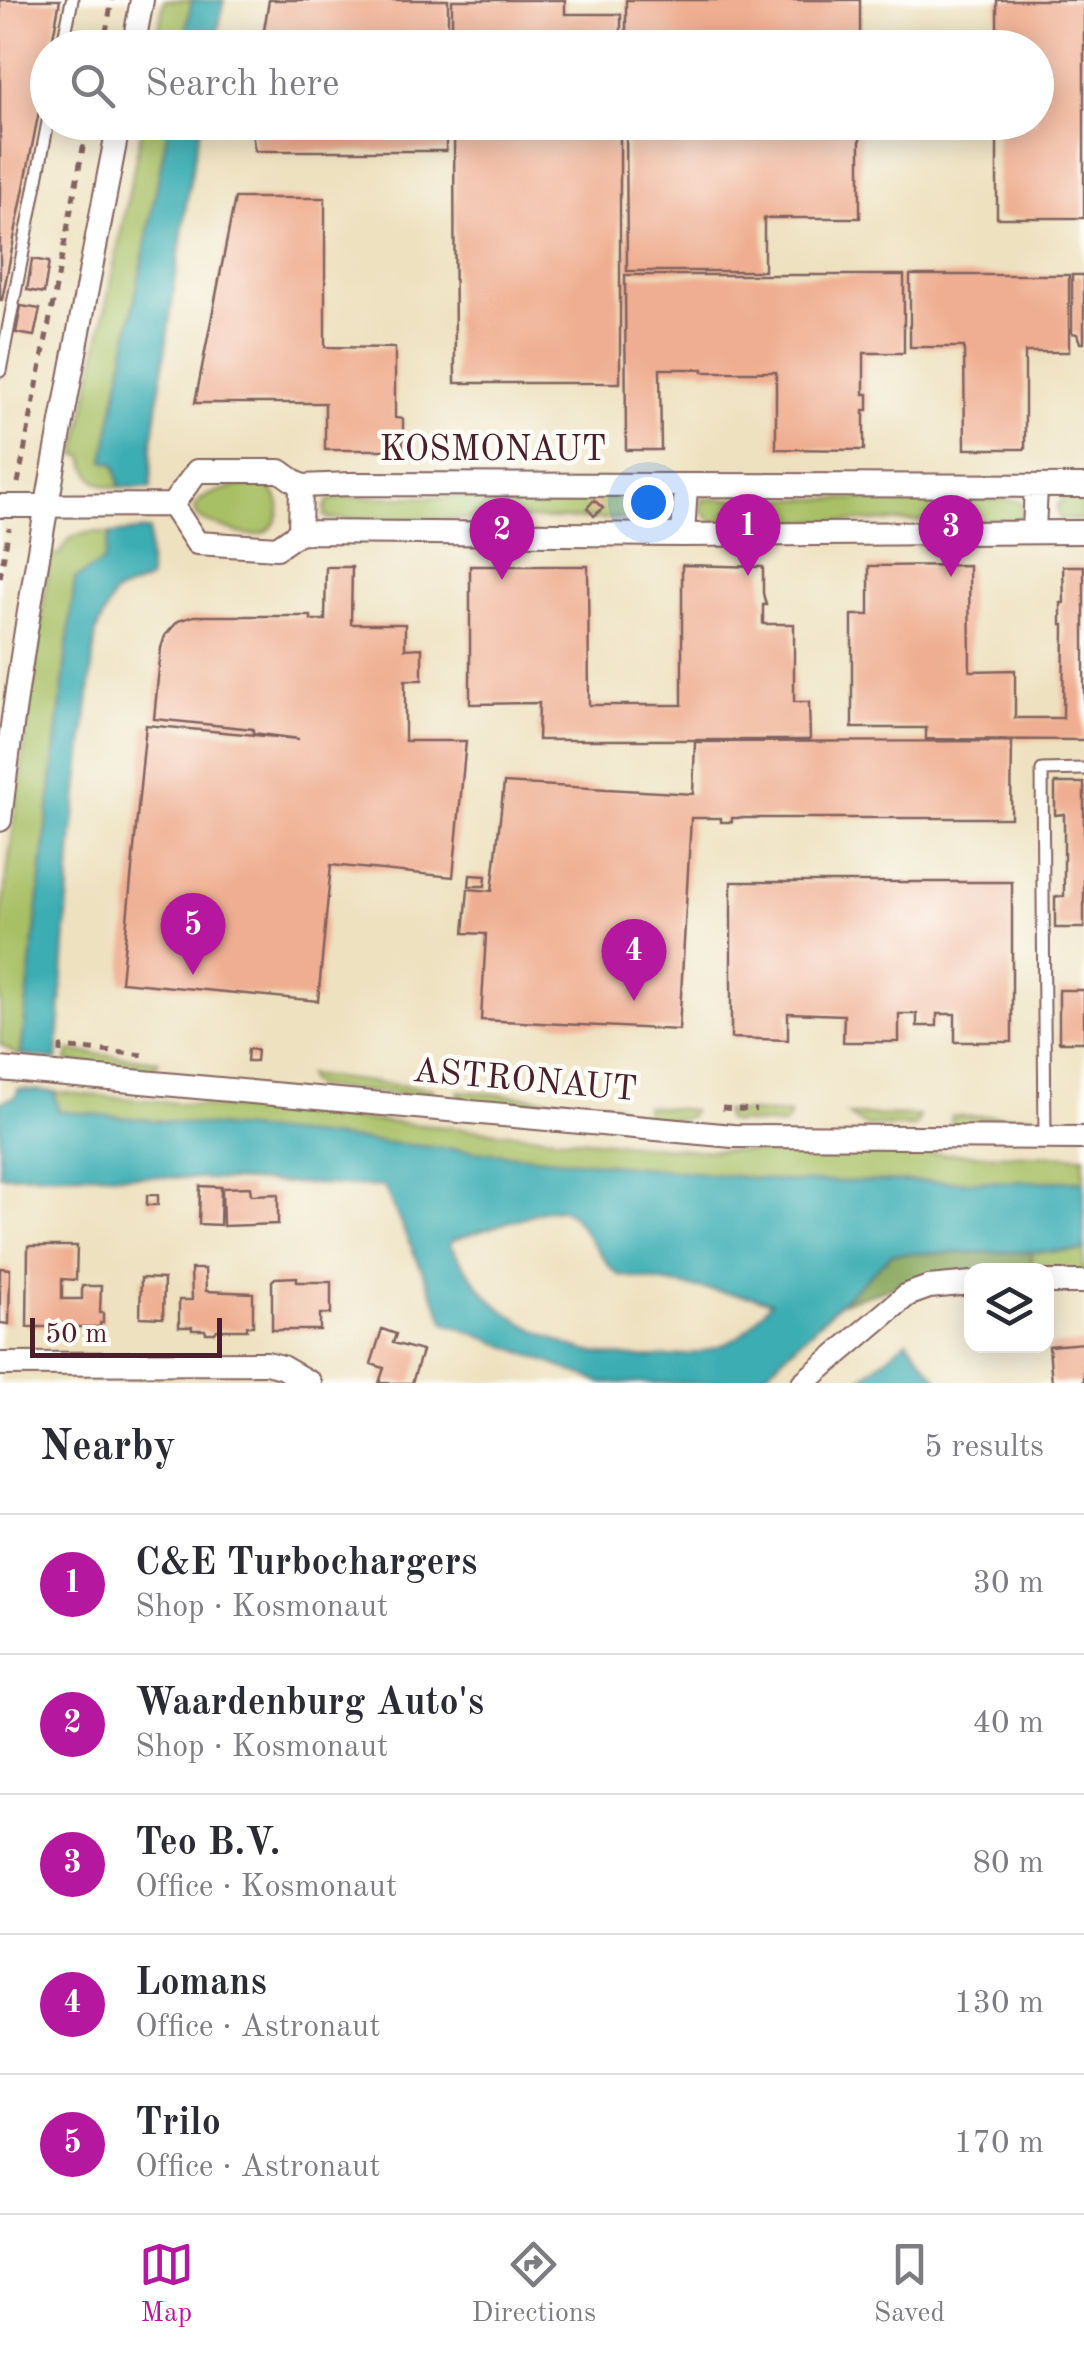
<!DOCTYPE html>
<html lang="en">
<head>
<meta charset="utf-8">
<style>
  body { margin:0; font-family:"Old Standard TT",serif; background:#f7f7f7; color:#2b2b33 }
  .controls { position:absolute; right:30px; bottom:30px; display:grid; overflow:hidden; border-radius:20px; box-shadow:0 5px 25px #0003 }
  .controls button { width:90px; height:90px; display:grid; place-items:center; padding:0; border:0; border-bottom:2px solid #e1e1e2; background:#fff; color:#2b2b33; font:50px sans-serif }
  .scale { position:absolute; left:30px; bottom:25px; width:192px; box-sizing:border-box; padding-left:10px; border:5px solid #4a1f2b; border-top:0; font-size:28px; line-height:35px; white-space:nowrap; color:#4a1f2b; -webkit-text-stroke:8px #fdfcf7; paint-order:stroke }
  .you { position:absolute; left:648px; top:502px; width:35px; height:35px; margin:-25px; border:8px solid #fff; border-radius:50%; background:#1a73e8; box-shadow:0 0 0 15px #1a73e833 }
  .badge { display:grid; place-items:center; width:65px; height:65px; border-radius:50%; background:#b5179e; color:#fff; font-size:32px; font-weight:700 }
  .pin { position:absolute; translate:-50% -82px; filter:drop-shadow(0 2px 5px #0008) }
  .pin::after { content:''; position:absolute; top:52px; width:35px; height:30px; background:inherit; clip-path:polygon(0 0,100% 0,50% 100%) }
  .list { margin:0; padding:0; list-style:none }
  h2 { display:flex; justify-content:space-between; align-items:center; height:130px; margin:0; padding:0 40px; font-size:42px }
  h2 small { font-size:32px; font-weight:400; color:#7c7c81 }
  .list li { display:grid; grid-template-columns:65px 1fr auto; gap:30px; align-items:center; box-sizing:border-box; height:140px; padding:0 40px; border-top:2px solid #e1e1e2 }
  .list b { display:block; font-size:38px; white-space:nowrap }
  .list p { margin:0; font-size:32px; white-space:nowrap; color:#7c7c81 }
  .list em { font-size:32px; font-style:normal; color:#7c7c81 }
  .icon { flex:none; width:55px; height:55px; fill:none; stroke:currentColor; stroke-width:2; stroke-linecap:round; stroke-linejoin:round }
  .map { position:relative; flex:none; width:1084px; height:1383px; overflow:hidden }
  .search { position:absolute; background:#fff; box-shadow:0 5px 25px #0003; left:30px; right:30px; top:30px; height:110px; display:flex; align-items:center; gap:25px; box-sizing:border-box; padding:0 35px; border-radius:55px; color:#7c7c81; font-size:38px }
  .sheet { height:830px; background:#fff }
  nav { display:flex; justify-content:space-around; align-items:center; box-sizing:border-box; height:140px; border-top:2px solid #e1e1e2; background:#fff; font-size:28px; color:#7c7c81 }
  nav a { display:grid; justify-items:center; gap:5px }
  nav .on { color:#b5179e }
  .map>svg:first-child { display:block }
</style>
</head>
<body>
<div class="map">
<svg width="1084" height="1383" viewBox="0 0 1084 1383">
  <rect width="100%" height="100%" fill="#fdfcf7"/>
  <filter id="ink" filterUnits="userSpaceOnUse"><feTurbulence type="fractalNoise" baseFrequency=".01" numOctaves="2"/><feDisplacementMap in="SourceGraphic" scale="20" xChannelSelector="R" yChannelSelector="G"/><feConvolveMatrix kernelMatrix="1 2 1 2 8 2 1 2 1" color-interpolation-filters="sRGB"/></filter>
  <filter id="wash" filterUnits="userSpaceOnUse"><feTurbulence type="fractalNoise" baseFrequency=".0048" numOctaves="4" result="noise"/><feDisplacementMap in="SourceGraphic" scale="40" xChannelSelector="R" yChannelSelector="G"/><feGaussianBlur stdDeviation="2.25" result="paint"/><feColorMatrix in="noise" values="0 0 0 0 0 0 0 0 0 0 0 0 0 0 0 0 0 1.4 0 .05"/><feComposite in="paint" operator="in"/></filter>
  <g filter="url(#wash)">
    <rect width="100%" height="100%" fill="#eee1c0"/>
    <path fill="#a8c065" stroke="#797048" stroke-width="2.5" d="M 164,0 L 192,0 L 183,47 L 156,48 Z
      M 143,123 L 169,123 L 104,460 L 115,464 L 120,487 C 97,489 88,476 84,456 L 76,455 Z
      M 257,483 C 260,484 269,488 271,490 C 289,507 275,536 252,535 C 241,535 230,530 221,527 C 215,524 203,522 199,517 C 178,496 245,484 257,483 Z
      M 1067,496 L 1084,496 L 1084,520 L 1061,520 L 1057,512 L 1058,504 Z
      M 342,497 L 667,497 L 676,501 L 675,512 L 668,517 L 659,519 L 329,519 L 325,516 L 325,507 L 329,500 Z
      M 703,499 L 1009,499 L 1021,501 L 1024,510 L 1022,520 L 1012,521 L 712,522 L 701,509 Z
      M 94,532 L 110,534 L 103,562 L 75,579 L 21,1055 L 15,1054 L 0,1044 L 0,926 L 48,569 L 51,554 L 59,555 C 67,537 75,534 94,532 Z
      M 69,1051 L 159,1061 L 154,1069 L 149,1070 L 67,1062 Z
      M 307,1075 L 433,1089 L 432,1093 L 427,1097 L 316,1087 L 309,1082 Z
      M 459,1091 L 618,1105 L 617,1110 L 611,1114 L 467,1102 L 459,1096 Z
      M 55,1092 L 697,1150 L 1084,1156 L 1084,1181 L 795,1182 L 57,1111 Z
      M 645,1106 L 692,1110 L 690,1116 C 680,1122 657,1120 646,1115 Z
      M 724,1111 L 790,1114 L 787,1123 L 783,1125 L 730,1122 L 725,1119 Z
      M 848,1115 L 919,1116 L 919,1120 L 914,1127 L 865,1126 Z
      M 951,1116 L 1030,1116 L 1032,1121 L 1027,1127 L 956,1127 L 951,1121 Z
      M 1084,1251 L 1084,1275 L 1047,1276 L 1046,1270 L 1032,1270 L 1031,1252 Z"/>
    <path fill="#86a65a" stroke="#686242" stroke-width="2.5" d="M 1031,1252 L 1032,1270 L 972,1270 L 971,1277 L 922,1278 L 840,1303 L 892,1254 Z"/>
    <path fill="#3badb3" stroke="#42666f" stroke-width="2.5" fill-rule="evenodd" d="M 192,0 L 224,0 L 215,47 L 183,47 Z
      M 169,123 L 201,123 L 188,191 L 152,443 L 151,488 L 120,487 L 115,464 L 104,461 Z
      M 149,530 L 149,580 L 114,594 L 96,632 L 72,843 L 57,1060 L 21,1055 L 75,579 L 103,562 L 110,534 Z
      M 18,1089 L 55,1092 L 58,1111 L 794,1182 L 1084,1181 L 1084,1251 L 892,1254 L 755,1383 L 602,1383 L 446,1323 L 384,1187 L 95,1174 L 0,1175 L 0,1102 L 16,1096 ZM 561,1209 L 571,1214 L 611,1268 L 619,1275 L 753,1297 L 771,1302 C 760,1315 748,1332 733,1340 C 696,1360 636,1360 595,1353 C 569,1349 518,1323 498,1306 C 479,1289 464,1267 450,1245 L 453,1240 L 542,1211 Z
      M 907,1340 L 941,1383 L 856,1383 Z"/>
    <g id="blocks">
      <path fill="#efae91" d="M 0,0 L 60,0 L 51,48 L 48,48 L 48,65 L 2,300 L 0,300 Z
        M 269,0 L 448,0 L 448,48 L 261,48 Z
        M 452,0 L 565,0 L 565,14 L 621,14 L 621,42 L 452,42 Z
        M 626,0 L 860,0 L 860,48 L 626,48 Z
        M 997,0 L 1084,0 L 1084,218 L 997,218 L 997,122 L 1036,122 L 1036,48 L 997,48 Z
        M 250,122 L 446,122 L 446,151 L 255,151 Z
        M 454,122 L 620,122 L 620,383 L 455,383 Z
        M 626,122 L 860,122 L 860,218 L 764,218 L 764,271 L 627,271 Z
        M 235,198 L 325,198 L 325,347 L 395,348 L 395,418 L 403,419 L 403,450 L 325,450 L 325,403 L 195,403 Z
        M 32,259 L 49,262 L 44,293 L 27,290 Z
        M 625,275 L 904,275 L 904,353 L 864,353 L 864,394 L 868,394 L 868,410 L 864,410 L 864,450 L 776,449 L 776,372 L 703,372 L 703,369 L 660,369 L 661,450 L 626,450 Z
        M 910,275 L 1069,275 L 1069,352 L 1025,352 L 1025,449 L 965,449 L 964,347 L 910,347 Z
        M 1072,275 L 1084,275 L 1084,343 L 1080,343 L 1077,334 L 1072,333 Z
        M 21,306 L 40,309 L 34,336 L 16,333 Z
        M 594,500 L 603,508 L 594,516 L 587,508 Z
        M 682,565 L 763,567 L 763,593 L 766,605 L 763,605 L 763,624 L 794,624 L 794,702 L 809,702 L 810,740 L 538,740 L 539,703 L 470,704 L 470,566 L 588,566 L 589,705 L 682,705 Z
        M 969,565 L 970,671 L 1015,670 L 1015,718 L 1063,718 L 1064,625 L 1061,625 L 1061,603 L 1064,603 L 1063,566 L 1084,566 L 1084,740 L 926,739 L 926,728 L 852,728 L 852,615 L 869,615 L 869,566 Z
        M 326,567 L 352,567 L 351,624 L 405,624 L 405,649 L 422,648 L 422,680 L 405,680 L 405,741 L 466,741 L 453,877 L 331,865 L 318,1001 L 121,982 L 146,725 L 299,739 L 253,733 L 253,729 L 154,719 L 161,648 L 165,636 L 178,621 L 194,616 L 311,616 L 311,620 L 325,620 Z
        M 1012,741 L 1011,818 L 732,818 L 732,822 L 721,822 L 721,818 L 691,818 L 679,1030 L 481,1020 L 486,934 L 464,933 L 468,889 L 492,891 L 504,783 L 693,794 L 695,742 Z
        M 1055,783 L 1084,783 L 1084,928 L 1055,928 L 1055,897 L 1064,896 L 1064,814 L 1055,815 Z
        M 470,875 L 486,876 L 485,886 L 469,886 Z
        M 731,882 L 1012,882 L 1012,1042 L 955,1042 L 955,1014 L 937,1014 L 937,1026 L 917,1026 L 917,1014 L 899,1014 L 899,1042 L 843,1042 L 844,1015 L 788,1013 L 788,1040 L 731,1038 Z
        M 1059,990 L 1084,990 L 1084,1042 L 1059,1042 Z
        M 248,1049 L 257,1050 L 256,1061 L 247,1061 Z
        M 200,1186 L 221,1187 L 220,1225 L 199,1224 Z
        M 250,1187 L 251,1195 L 278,1194 L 278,1224 L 223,1226 L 222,1188 Z
        M 147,1195 L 158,1195 L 158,1205 L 147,1205 Z
        M 28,1246 L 77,1246 L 76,1280 L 62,1279 L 62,1299 L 82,1299 L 82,1286 L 101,1286 L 100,1313 L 103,1313 L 103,1323 L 100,1323 L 100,1327 L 27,1327 Z
        M 0,1268 L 10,1269 L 9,1324 L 0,1323 Z
        M 191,1269 L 205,1269 L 206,1291 L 253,1293 L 253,1326 L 247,1326 L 247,1330 L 217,1330 L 215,1333 L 206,1333 L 205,1330 L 192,1330 L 192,1327 L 179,1327 L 179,1300 L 192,1300 Z
        M 297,1277 L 297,1282 L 331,1282 L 331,1314 L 320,1314 L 320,1330 L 272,1330 L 272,1281 L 275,1278 Z
        M 141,1278 L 164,1279 L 163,1318 L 140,1317 Z
        M 382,1329 L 396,1334 L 393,1343 L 422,1351 L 412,1383 L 379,1383 L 384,1368 L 371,1364 Z
        M 1084,1343 L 1084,1383 L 1052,1383 L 1049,1346 Z"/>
    </g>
  </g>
  <g filter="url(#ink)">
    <use href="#blocks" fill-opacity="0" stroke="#83635f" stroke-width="2.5"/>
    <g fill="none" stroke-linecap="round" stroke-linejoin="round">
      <g stroke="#83635f" stroke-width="15">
        <path id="service" d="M 62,48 L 72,0
          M 0,371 L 48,122
          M 1045,1138 L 1042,770 L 1084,769"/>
      </g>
      <g stroke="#83635f" stroke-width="26">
        <path id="minor" d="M 133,48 L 142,0
          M 172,505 L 197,543 L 277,548 L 300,532 L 683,535 L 1084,532
          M 172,505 L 197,471 L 280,471 L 301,486 L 351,484 L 1084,486
          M 0,506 L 172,505
          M 300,532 L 301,486
          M 1034,532 L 1036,486
          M 683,535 L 686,486
          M 0,820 C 27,586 75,354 119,122
          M 0,1069 L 733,1136 L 1084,1138
          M 1046,1282 L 1084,1282
          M 0,1364 L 267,1363 L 282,1367 L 310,1383
          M 803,1383 L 907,1295 L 929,1287 L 972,1283"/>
      </g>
      <path stroke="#83635f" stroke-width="5" stroke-dasharray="8 8" stroke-linecap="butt" d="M 103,48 L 112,0
        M 18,483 L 88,122
        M 0,578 L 9,528
        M 61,1053 L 61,1047 L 144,1055
        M 722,1108 L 756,1110"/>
      <use href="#service" stroke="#fff" stroke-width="11"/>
      <use href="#minor" stroke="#fff" stroke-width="22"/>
    </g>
  </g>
  <g text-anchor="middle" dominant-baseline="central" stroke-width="9" stroke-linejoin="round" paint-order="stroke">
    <g font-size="35" fill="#4a1f2b" stroke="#fdfcf7">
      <text x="493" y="450">KOSMONAUT</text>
      <text transform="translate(525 1081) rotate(5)">ASTRONAUT</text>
    </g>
  </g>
</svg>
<div class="controls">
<button><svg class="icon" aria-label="layers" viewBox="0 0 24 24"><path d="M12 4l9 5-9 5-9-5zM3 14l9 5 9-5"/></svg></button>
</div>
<div class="scale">50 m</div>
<div class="you"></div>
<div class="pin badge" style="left:748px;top:576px">1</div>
<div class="pin badge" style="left:502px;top:580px">2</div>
<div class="pin badge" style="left:951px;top:577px">3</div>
<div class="pin badge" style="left:634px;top:1001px">4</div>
<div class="pin badge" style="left:193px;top:975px">5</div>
<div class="search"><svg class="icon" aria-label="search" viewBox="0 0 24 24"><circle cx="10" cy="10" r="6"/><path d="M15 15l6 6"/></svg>Search here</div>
</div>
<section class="sheet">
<h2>Nearby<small>5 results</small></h2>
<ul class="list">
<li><span class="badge">1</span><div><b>C&amp;E Turbochargers</b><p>Shop · Kosmonaut</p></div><em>30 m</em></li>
<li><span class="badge">2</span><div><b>Waardenburg Auto's</b><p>Shop · Kosmonaut</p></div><em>40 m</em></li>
<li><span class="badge">3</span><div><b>Teo B.V.</b><p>Office · Kosmonaut</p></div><em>80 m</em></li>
<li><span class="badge">4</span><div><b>Lomans</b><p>Office · Astronaut</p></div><em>130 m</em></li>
<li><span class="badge">5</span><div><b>Trilo</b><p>Office · Astronaut</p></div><em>170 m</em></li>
</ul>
</section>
<nav>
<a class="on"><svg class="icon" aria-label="map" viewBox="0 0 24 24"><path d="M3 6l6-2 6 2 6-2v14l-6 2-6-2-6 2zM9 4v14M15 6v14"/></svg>Map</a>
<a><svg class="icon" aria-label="directions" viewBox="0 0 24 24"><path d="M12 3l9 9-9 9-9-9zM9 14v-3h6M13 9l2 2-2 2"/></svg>Directions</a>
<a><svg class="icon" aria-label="saved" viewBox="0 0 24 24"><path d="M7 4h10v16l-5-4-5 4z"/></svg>Saved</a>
</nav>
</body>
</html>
